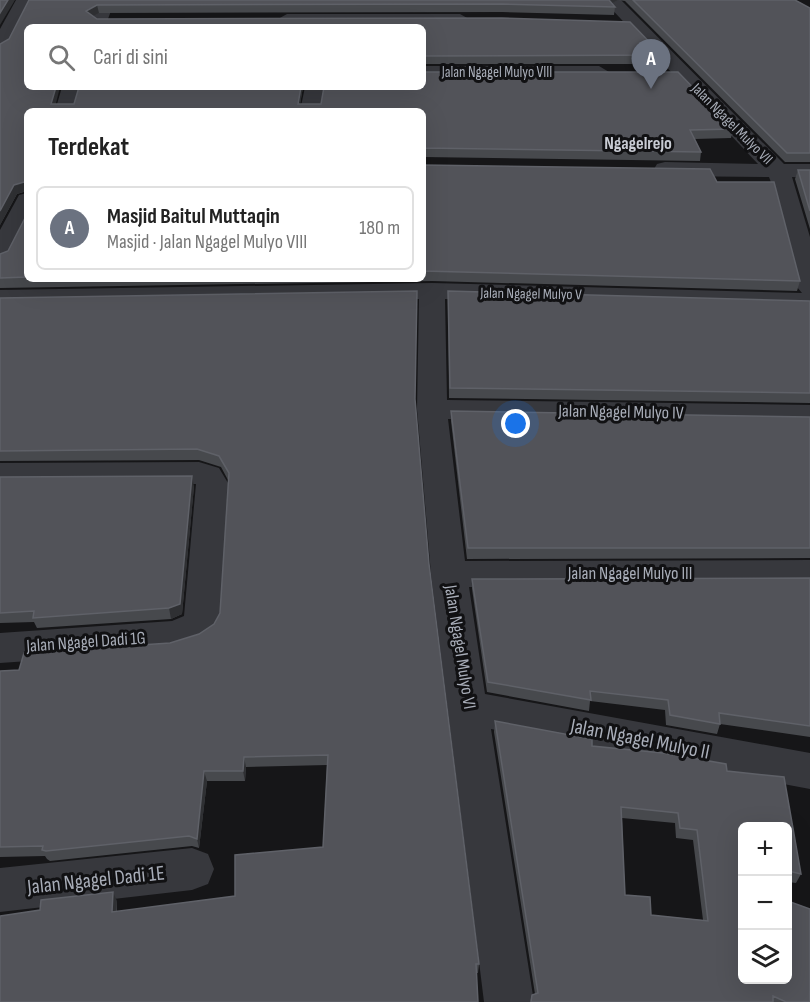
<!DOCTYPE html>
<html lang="id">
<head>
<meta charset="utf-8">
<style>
  body { margin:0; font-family:"Sofia Sans Condensed",sans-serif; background:#f2f2f2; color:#222 }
  .controls { position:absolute; right:18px; bottom:18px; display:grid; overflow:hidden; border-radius:9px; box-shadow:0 6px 24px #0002 }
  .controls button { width:54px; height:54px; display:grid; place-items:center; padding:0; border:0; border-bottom:2px solid #e0e0e0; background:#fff; color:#222; font:30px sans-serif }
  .you { position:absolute; left:516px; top:424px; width:21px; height:21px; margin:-15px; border:4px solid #fff; border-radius:50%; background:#1a73e8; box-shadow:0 0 0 9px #1a73e833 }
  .badge { display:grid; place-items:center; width:39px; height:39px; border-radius:50%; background:#111827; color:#fff; font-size:20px; font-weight:700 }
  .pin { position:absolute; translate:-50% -50px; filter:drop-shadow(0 2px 3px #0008) }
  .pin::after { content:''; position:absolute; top:32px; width:21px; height:18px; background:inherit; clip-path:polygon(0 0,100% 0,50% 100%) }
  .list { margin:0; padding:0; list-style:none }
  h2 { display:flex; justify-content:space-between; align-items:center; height:78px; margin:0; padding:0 24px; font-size:26px }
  h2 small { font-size:20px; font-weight:400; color:#767676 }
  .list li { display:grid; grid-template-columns:39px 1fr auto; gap:18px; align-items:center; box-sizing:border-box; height:84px; margin:0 12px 12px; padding:0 12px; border:2px solid #e0e0e0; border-radius:9px }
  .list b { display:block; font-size:22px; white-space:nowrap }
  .list p { margin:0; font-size:20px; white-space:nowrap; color:#767676 }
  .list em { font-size:20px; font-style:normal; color:#767676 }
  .icon { flex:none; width:33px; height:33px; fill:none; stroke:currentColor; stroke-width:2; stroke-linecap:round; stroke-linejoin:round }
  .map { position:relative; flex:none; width:810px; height:1002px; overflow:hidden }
  .search { position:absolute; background:#fff; box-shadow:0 6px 24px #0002; left:24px; top:24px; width:402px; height:66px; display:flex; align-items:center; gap:15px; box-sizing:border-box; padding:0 21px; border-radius:9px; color:#767676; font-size:22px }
  .panel { position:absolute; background:#fff; box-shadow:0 6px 24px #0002; left:24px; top:108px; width:402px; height:174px; border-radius:9px }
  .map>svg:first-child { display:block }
</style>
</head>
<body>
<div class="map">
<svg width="810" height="1002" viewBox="0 0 810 1002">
  <rect width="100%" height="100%" fill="#161618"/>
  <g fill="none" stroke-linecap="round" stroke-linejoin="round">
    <path fill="#37383d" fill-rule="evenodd" d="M 16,0 L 32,0 L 9,46 L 0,52 L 0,29 Z
      M 99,0 L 115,0 L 105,27 L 87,27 Z
      M 603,0 L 621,0 L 784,164 L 810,164 L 810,178 L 792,177 L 810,237 L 810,309 L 445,299 L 447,400 L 810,405 L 810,425 L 448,419 L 465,561 L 810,560 L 810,586 L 469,587 L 485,694 L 810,753 L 810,789 L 491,729 L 534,1002 L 484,1002 L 431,574 L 417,409 L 419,299 L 0,306 L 0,290 L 432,283 L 802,293 L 797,287 L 775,193 L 769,177 L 665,176 L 657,174 L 654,169 L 657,164 L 665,162 L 758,164 Z
      M 287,14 L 460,14 L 469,19 L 460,24 L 281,23 L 278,19 Z
      M 423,66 L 599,66 L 609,72 L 599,78 L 423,78 Z
      M 62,87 L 82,87 L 75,111 L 55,111 Z
      M 305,87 L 325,87 L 320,111 L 300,111 Z
      M 27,193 L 27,225 L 9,260 L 0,263 L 0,230 L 19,195 Z
      M 199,462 L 219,468 L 228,483 L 220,623 L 215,633 L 201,642 L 172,651 L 0,663 L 0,633 L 172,621 L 184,616 L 196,484 L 0,485 L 0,463 Z
      M 192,848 L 208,854 L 214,869 L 208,884 L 192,890 L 0,912 L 0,868 Z"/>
  </g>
  <path fill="#47494d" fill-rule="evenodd" d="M 29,0 L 795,0 L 810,8 L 810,162 L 785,162 L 625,1 L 618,0 L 612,3 L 615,7 L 614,15 L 502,12 L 99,13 L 93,16 L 97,19 L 662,55 L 661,64 L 423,64 L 27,27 L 56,104 L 74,104 L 303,87 L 300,104 L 733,129 L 731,138 L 695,139 L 701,152 L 700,161 L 423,157 L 423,111 L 27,111 L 27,279 L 423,279 L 423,165 L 717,182 L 800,281 L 797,291 L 432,281 L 0,288 L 0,254 L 8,251 L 26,216 L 27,191 L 17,194 L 0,225 L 0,44 L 9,39 Z
    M 798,170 L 810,170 L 810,229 L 795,179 Z
    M 448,291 L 810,301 L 810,403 L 449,398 Z
    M 0,298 L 415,400 L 429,564 L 479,964 L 478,973 L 0,1002 L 117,901 L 117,912 L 235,896 L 323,847 L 327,765 L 246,767 L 245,781 L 207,781 L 199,848 L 192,846 L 50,861 L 47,859 L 45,856 L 0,857 L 0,671 L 19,670 L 170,643 L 199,634 L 214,624 L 220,613 L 228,480 L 221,467 L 199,460 L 0,461 Z
    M 451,411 L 810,417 L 810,558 L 467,559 L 451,421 Z
    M 0,477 L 194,486 L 182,614 L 171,619 L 37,628 L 34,622 L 0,623 Z
    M 810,578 L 810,737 L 720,724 L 717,734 L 666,725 L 665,710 L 590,701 L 589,711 L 487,692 L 472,589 L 472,579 Z
    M 495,721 L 592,739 L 592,746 L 663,753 L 726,764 L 727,771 L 784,777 L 801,874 L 796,883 L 788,882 L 788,826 L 742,826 L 742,980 L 788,980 L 788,901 L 810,909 L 810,1002 L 530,1002 L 532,995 L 535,994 L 494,732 ZM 622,818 L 675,823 L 676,838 L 693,840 L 703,920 L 651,915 L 650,897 L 625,895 Z"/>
  <path fill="#2f3033" d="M 8,0 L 15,0 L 0,25 L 0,13 Z
    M 610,0 L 618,0 L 609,5 Z
    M 97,5 L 99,13 L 88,19 L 86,11 Z
    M 56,87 L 60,87 L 54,111 L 51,104 Z
    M 301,87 L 303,87 L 299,111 L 298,104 Z
    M 24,182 L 26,191 L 17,194 L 0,225 L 0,211 L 14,185 Z
    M 192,476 L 194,486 L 182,614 L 171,619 L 169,608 Z
    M 244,757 L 246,767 L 245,781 L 243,771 Z
    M 204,771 L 207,781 L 199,848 L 197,839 Z
    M 113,892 L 117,901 L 116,921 L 112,912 Z"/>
  <path fill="#525359" stroke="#5f6168" stroke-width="1.5" fill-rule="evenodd" d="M 0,0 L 8,0 L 0,13 Z
    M 29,0 L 609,0 L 615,7 L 503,4 L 97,5 L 86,11 L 97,19 L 502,18 L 630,22 L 662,55 L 423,56 L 423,27 L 27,27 L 27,87 L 56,87 L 51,104 L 74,104 L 79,87 L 301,87 L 298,104 L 321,104 L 324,87 L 423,87 L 423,72 L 678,72 L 733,129 L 690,130 L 701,152 L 423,148 L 423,149 L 423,111 L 27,111 L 27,277 L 0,278 L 0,254 L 8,251 L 26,216 L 27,184 L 24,182 L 14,185 L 0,211 L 0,44 L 9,39 Z
    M 633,0 L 795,0 L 810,8 L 810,153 L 787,153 Z
    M 423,165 L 710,169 L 717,182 L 774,182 L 800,281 L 423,271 Z
    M 798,170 L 810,170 L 810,211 Z
    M 417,291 L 415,399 L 429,564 L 479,964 L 476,964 L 478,1002 L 0,1002 L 0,916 L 40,910 L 41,900 L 113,892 L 112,912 L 235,896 L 235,855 L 323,847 L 328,755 L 244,757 L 243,771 L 204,771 L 197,839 L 189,836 L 46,851 L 42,850 L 43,846 L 0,847 L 0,671 L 19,670 L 24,653 L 170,643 L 199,634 L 214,624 L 220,613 L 229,473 L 219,456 L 197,449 L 0,451 L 0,298 Z
    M 448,291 L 810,301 L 810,393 L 450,388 Z
    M 451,411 L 810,417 L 810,548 L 468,548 Z
    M 192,476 L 180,604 L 169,608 L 33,618 L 34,611 L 0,613 L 0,477 Z
    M 810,578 L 810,726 L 719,713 L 720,724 L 670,715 L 668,700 L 590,691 L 591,700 L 488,682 L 472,579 Z
    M 495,721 L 592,739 L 592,746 L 663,753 L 726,764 L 727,771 L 784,777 L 801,874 L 788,871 L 788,826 L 742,826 L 742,980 L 788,980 L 788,901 L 810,909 L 810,1002 L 786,1002 L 773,996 L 773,1002 L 531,1002 L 532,995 L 538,993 ZM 621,807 L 678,813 L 680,828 L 697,830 L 708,921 L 651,915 L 650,897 L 625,895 Z"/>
  <g text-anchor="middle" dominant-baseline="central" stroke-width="6" stroke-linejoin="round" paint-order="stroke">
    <g font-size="15" fill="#a8adb8" stroke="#111113">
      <text x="497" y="72">Jalan Ngagel Mulyo VIII</text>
      <text transform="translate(732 124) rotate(45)">Jalan Ngagel Mulyo VII</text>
      <text transform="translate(531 294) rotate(1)">Jalan Ngagel Mulyo V</text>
    </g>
    <g font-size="18" font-weight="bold" fill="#c9ccd4" stroke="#111113">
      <text x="638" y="143">Ngagelrejo</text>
    </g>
    <g font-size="18" fill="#a8adb8" stroke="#111113">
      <text transform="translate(621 412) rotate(1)">Jalan Ngagel Mulyo IV</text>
      <text x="630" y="573">Jalan Ngagel Mulyo III</text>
      <text transform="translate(86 642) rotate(-4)">Jalan Ngagel Dadi 1G</text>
      <text transform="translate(460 647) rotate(81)">Jalan Ngagel Mulyo VI</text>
    </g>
    <g font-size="21" fill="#a8adb8" stroke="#111113">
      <text transform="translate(640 739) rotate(11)">Jalan Ngagel Mulyo II</text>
      <text transform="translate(96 880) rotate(-6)">Jalan Ngagel Dadi 1E</text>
    </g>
  </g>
</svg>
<div class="controls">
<button>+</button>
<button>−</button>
<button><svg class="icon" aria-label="layers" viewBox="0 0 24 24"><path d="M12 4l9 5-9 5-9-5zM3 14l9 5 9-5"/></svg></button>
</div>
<div class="you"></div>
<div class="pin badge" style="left:651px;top:89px;background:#6b7280">A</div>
<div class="search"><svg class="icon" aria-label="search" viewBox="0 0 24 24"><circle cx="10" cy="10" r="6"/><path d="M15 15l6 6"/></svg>Cari di sini</div>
<section class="panel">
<h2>Terdekat<small></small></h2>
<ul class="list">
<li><span class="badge" style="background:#6b7280">A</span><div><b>Masjid Baitul Muttaqin</b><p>Masjid · Jalan Ngagel Mulyo VIII</p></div><em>180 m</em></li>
</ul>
</section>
</div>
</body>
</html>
